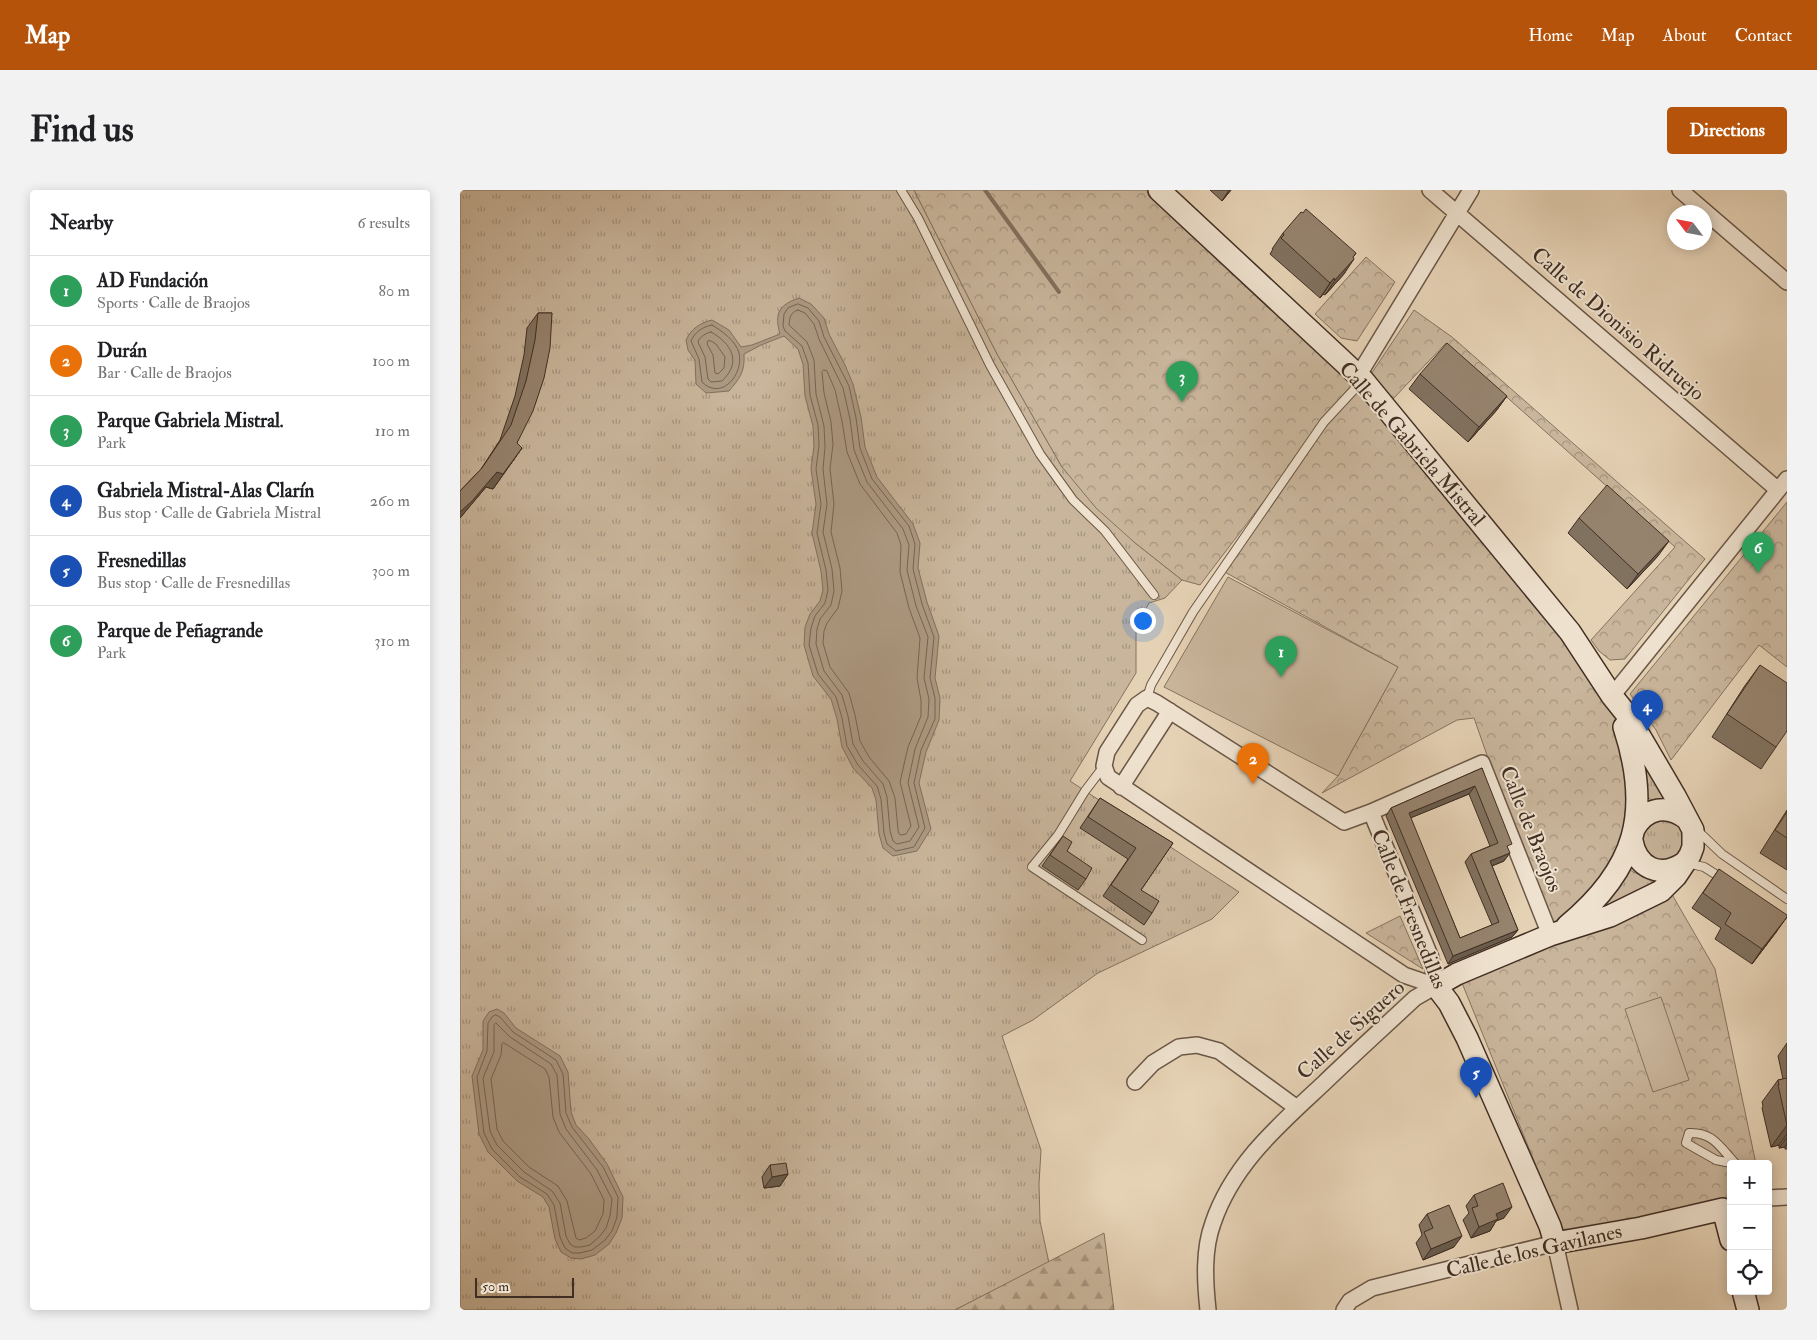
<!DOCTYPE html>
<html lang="en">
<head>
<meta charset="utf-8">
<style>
  body { margin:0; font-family:"IM FELL Double Pica",serif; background:#f2f2f2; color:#202124 }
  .controls { position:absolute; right:15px; bottom:15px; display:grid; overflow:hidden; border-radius:5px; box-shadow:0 2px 12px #0003 }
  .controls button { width:45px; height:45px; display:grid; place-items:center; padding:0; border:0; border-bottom:1px solid #e0e0e0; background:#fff; color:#202124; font:25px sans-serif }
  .compass { position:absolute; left:1207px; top:15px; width:45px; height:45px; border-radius:50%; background:#fff; box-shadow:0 2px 12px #0003; rotate:302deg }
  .scale { position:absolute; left:15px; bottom:12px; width:99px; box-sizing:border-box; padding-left:5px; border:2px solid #412e23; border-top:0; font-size:14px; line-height:18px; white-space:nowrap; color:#412e23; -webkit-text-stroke:4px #eee1ce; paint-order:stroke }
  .you { position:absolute; left:682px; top:430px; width:18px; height:18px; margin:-12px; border:4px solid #fff; border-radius:50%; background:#1a73e8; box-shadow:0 0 0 8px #1a73e833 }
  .badge { display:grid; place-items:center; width:32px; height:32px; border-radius:50%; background:#b45309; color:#fff; font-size:16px; font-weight:700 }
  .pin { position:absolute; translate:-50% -41px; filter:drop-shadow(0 1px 2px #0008) }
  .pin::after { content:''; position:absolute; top:26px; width:18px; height:15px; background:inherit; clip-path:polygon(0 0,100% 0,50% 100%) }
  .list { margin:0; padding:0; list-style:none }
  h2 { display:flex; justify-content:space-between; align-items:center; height:65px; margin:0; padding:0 20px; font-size:21px }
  h2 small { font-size:16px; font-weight:400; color:#757577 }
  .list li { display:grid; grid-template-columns:32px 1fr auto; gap:15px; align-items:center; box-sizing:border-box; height:70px; padding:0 20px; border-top:1px solid #e0e0e0 }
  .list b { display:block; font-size:19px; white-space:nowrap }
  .list p { margin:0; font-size:16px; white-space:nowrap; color:#757577 }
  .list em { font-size:16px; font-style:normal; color:#757577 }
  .icon { flex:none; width:28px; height:28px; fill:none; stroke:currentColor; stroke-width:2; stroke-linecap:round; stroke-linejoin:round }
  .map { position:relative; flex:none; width:1327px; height:1120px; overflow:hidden; border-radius:5px }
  header { display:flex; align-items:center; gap:30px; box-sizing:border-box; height:70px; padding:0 25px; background:#b45309; color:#fff }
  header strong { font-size:24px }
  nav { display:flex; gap:28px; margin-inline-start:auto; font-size:18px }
  .intro { display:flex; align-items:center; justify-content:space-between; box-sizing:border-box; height:120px; padding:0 30px }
  h1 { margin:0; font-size:35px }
  .button { padding:12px 22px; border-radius:5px; background:#b45309; color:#fff; font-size:18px; font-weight:700 }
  main { display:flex; gap:30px; padding:0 30px }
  aside { flex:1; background:#fff; border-radius:5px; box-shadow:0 2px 12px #0003 }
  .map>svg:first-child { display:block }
</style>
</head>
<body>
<header>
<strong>Map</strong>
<nav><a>Home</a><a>Map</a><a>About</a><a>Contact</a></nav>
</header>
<div class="intro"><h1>Find us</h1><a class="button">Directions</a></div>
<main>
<aside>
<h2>Nearby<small>6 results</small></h2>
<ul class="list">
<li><span class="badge" style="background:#2e9e5b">1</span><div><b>AD Fundación</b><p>Sports · Calle de Braojos</p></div><em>80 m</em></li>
<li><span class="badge" style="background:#e8710a">2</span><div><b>Durán</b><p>Bar · Calle de Braojos</p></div><em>100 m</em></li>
<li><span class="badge" style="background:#2e9e5b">3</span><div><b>Parque Gabriela Mistral.</b><p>Park</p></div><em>110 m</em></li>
<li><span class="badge" style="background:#1a4fb4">4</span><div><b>Gabriela Mistral-Alas Clarín</b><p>Bus stop · Calle de Gabriela Mistral</p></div><em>260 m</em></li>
<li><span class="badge" style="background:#1a4fb4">5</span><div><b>Fresnedillas</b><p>Bus stop · Calle de Fresnedillas</p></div><em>300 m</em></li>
<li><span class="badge" style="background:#2e9e5b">6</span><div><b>Parque de Peñagrande</b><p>Park</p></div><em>310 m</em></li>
</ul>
</aside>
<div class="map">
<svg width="1327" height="1120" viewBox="0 0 1327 1120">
  <defs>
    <pattern id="grass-tufts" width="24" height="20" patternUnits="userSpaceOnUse" patternTransform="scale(1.25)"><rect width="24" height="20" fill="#c9b59b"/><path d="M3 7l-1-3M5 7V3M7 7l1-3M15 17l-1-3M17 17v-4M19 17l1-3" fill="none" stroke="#a5947e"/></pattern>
    <pattern id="forest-firs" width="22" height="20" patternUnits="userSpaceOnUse" patternTransform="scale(1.25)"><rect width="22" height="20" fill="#c9b59b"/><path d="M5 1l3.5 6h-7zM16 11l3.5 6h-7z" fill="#a5947e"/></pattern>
    <pattern id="park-crowns" width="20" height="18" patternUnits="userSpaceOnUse" patternTransform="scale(1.25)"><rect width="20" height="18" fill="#c9b59b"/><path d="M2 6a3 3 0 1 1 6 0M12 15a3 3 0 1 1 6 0" fill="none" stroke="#a5947e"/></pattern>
  </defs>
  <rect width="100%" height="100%" fill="#e5d1b4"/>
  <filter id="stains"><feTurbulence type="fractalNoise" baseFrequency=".004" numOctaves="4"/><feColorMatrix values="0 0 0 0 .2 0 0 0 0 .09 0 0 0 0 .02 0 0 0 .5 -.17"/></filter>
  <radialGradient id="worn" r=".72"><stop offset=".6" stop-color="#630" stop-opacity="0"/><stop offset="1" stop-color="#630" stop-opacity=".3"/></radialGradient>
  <path fill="url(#grass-tufts)" stroke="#85725f" d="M 0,0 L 454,0 L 537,164 L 602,277 L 674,352 L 722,390 L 705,408 L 689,413 L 676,437 L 676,483 L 610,591 L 779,702 L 752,729 L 638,783 L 573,830 L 542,846 L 581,960 L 579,994 L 580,1031 L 589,1073 L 495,1120 L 0,1120 Z
    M 1183,568 L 1206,606 L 1202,609 L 1191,610 L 1186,605 Z
    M 1193,628 L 1222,633 L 1224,663 L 1205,674 L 1183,664 L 1181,640 Z
    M 1170,680 L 1195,693 L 1148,716 L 1145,713 Z"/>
  <path fill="url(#forest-firs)" stroke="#85725f" d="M 644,1043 L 654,1120 L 495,1120 Z"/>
  <path fill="url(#park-crowns)" stroke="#85725f" d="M 454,0 L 692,0 L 898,186 L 869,225 L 903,190 L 1152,506 L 1171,581 L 1165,657 L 1145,688 L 1090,745 L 1014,528 L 997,530 L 862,603 L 878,586 L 938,477 L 761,380 L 849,252 L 740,395 L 722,390 L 674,352 L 636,318 L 602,277 L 537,164 Z
    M 906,67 L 935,92 L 897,151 L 881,148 L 855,124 Z
    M 954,120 L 992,147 L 1245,369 L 1165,469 L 1150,470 L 1139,461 L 1131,450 L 1215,357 L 986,153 L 932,210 L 911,184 Z
    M 1327,312 L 1327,477 L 1299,455 L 1211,570 L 1196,540 L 1170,504 Z
    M 1210,701 L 1255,779 L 1296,974 L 1271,974 L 1271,1014 L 1104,1045 L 1002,793 Z
    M 940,726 L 963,779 L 906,743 Z"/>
  <path fill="#c9b59b" stroke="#85725f" d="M 768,387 L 938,477 L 878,586 L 704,497 Z
    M 1201,807 L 1229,890 L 1193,902 L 1165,819 Z"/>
  <path fill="#ad9a83" stroke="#826f5d" d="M 339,108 L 351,114 L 364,128 L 369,144 L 385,175 L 393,194 L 401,227 L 405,257 L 417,287 L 453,334 L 460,353 L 458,378 L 467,412 L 479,446 L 475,488 L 480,508 L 479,530 L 466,562 L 459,593 L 471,639 L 457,661 L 433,666 L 423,658 L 419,644 L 416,610 L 412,598 L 393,578 L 382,557 L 377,529 L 371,509 L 353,486 L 344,455 L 345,437 L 350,424 L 360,411 L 363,400 L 361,381 L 352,343 L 356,314 L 351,279 L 354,256 L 353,236 L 345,206 L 343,174 L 338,159 L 324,146 L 301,155 L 284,164 C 285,182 280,188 269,201 L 246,203 L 236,194 L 235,170 L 228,160 L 226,150 C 232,138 240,133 252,130 L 269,140 L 281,157 L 292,155 L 320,144 C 314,123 319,115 339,108 Z
    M 37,819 L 44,823 L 56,838 L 100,866 L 108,882 L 111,922 L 116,935 L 129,949 L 147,974 L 163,1007 L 162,1028 L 156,1043 L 149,1054 L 135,1065 L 121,1069 L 111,1068 L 101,1062 L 95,1049 L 89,1017 L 83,1007 L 57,991 L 28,962 L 19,944 L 12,886 L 23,860 L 23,831 L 29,822 Z"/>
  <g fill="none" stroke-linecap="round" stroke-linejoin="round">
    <path stroke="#776453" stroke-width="1" d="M 338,114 L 348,118 L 359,131 L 364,147 L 389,196 L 396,228 L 400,258 L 412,289 L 449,336 L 455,354 L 453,379 L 462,414 L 474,447 L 470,488 L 475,508 L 475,529 L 461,560 L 454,593 L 465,638 L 454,657 L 436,661 L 427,654 L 424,643 L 421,609 L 417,596 L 398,575 L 387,556 L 382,528 L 376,507 L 358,484 L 349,455 L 351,438 L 355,426 L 365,413 L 368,400 L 366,380 L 357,343 L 361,314 L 356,279 L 359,255 L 358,235 L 350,205 L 348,173 L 342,156 L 325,141 L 323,136 L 324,124 L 328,118 Z
      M 338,120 L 345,123 L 354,134 L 359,149 L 383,198 L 390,229 L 394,260 L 407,292 L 443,339 L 449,355 L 447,380 L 456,416 L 468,447 L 464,488 L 469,509 L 468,527 L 455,559 L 448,593 L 459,637 L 450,651 L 437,654 L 433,651 L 430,641 L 427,607 L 423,594 L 403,571 L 393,554 L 388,526 L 382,505 L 364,481 L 356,454 L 357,439 L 360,429 L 371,415 L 374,401 L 372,379 L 363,342 L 367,314 L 363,279 L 365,257 L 364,236 L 356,204 L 354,170 L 347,152 L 329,135 C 330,127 330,123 338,120 Z
      M 252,135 C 262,141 276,151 279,163 C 284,185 261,211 242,192 L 239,169 L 231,151 C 235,142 242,137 252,135 Z
      M 251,142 C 272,154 282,172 262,191 L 251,192 L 248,189 L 245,167 L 238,152 C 239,147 246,143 251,142 Z
      M 251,151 L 256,154 L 265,167 L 264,178 L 258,184 L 255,183 L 253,165 L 247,154 L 248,151 Z
      M 364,180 L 367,181 L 375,200 L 382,231 L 387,262 L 400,294 L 437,343 L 441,355 L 440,382 L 449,418 L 460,448 L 457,488 L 461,510 L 461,526 L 448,557 L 440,592 L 451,636 L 446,644 L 441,645 L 439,644 L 438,640 L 435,608 L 429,591 L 409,567 L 400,551 L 395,525 L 389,503 L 370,477 L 363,453 L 364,441 L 367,433 L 378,418 L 382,401 L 380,378 L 371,342 L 374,314 L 370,279 L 373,254 L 371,232 L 364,203 L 362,182 Z
      M 36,825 L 40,827 L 53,842 L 96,870 L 103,884 L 106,923 L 112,937 L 143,977 L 158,1007 L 157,1027 L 152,1041 L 145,1050 L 132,1060 L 120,1063 L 112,1063 L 105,1058 L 100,1047 L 94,1015 L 87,1004 L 60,987 L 32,959 L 24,943 L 17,887 L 27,861 L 28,833 L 32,827 Z
      M 36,833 L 50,847 L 91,874 L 97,885 L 100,924 L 106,939 L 137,980 L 152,1009 L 150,1026 L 146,1038 L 140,1046 L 130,1055 L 121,1057 L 115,1057 L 110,1054 L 106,1046 L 100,1013 L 92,1001 L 64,982 L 37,955 L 30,941 L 23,888 L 34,862 L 34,835 Z
      M 44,853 L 85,879 L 89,887 L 93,927 L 99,942 L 131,984 L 144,1010 L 143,1024 L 135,1041 L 126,1048 L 119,1050 L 116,1048 L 107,1011 L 98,996 L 69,977 L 43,951 L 37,939 L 31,889 L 41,865 L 42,854 Z"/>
    <path stroke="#826f5d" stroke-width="4" d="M 525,0 L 599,102"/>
    <g stroke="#6a5747" stroke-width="10">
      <path id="lane" d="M 441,0 L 458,28 L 530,175 L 580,264 L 613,310 L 645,341 L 694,405
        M 687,508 L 691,495 L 733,422 L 864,232 L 902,191
        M 644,576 L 625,601 L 598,645 L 572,677 L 682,750
        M 1238,641 L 1262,664 L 1327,709
        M 1227,673 L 1244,677 L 1263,689
        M 1229,943 C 1254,942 1260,958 1276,974 L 1256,970 L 1226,953 Z"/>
    </g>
    <g stroke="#6a5747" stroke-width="18">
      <path id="street" d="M 970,0 L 1318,300
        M 1220,0 L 1327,92
        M 898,186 L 1011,0
        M 1152,506 L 1327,289
        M 661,597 L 710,521
        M 911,622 L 971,768 L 976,796
        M 976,796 L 944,785 L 648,587 L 644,576 L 647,562 L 677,515 L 687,508 L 697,513 L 884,632 L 911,622 L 1022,573 L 1090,745
        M 675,892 L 693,873 L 719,857 L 737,855 L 759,861 L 837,918
        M 1308,1008 L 1327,1007
        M 748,1120 C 745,1092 743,1060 753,1033 C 773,974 819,935 863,894 C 893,865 924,837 955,808 L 976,796
        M 884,1120 L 890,1111 L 912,1098 L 1095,1053 L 1110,1120"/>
    </g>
    <g stroke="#412e23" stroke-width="24">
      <path id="secondary" d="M 699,0 L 903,190 L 1110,442 L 1152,506 L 1168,526 L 1215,606 L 1233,640 L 1233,657 L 1230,665 L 1216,686 L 1201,701 L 1150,726 L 1090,745 L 997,784 L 976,796 L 989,813 L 1007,848 L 1090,1036 L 1095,1053 L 1181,1038 L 1263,1019 L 1271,1050
        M 1174,639 C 1186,617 1208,614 1227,629
        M 1172,651 C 1177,678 1200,689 1224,673
        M 1107,736 C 1176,679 1192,623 1164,537
        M 1283,1101 L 1288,1120"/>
    </g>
    <use href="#lane" stroke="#eee1ce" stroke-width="8"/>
    <use href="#street" stroke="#eee1ce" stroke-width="15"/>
    <use href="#secondary" stroke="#eee1ce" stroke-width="21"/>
  </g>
  <path fill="#81715f" stroke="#412e23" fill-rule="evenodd" d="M 750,0 L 771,0 L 762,11 Z
    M 823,43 L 893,68 L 884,84 L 865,105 L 863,104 L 860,108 L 810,64 L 813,59 L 812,59 Z
    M 78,123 L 92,123 L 57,253 L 62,258 L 33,299 L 26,297 L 0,328 L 0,301 L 21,279 L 40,250 L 55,206 L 64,165 L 67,138 Z
    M 960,184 L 1047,206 L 1036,221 L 1008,252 L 949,199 Z
    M 1119,328 L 1198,366 L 1167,399 L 1108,343 Z
    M 1300,475 L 1316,557 L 1301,579 L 1252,547 L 1284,497 Z
    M 1022,578 L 1048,660 L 1044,671 L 1032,676 L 1058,740 L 1052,747 L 988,774 L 926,626 L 931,618 ZM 1009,604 L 1030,656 L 1011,664 L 1005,672 L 1032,735 L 1000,748 L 950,628 Z
    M 640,608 L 713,653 L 681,700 L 692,723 L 684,735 L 643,706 L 668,669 L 620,638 Z
    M 1327,620 L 1327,680 L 1300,663 Z
    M 603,646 L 607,661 L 626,689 L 618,700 L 582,676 Z
    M 1259,679 L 1317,741 L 1292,774 L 1255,749 L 1261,738 L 1232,718 Z
    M 1327,853 L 1327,959 L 1325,959 L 1325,957 L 1319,958 L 1319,955 L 1311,957 L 1302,918 L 1303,916 L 1302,912 L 1318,890 L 1323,889 L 1318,866 Z
    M 310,975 L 328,984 L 320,996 L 304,998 L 302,987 Z
    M 1014,1005 L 1044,1028 L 1036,1031 L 1030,1041 L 1011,1048 L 1003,1030 L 1009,1023 L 1006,1016 Z
    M 967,1024 L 994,1057 L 963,1070 L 956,1053 L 962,1045 L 959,1035 Z"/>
  <path fill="#695c4d" stroke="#412e23" d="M 769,0 L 771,0 L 762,11 Z
    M 896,63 L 886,77 L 894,69 L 884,84 L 865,105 L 875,90 Z
    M 874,88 L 863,104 L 860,108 L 870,93 Z
    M 1047,206 L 1036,221 L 1008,252 L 1019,237 Z
    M 62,258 L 33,299 L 26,297 L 0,328 L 0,322 L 37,282 Z
    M 1209,351 L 1198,366 L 1167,399 L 1178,384 Z
    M 1015,596 L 1009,604 L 943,631 L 949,623 Z
    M 1050,663 L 1044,671 L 1024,679 L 1030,671 Z
    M 1327,727 L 1317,741 L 1292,774 L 1302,759 Z
    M 1058,740 L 1052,747 L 988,774 L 993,766 Z
    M 1327,935 L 1327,944 L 1319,955 L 1311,957 Z
    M 1327,947 L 1327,953 L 1325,957 L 1319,958 Z
    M 328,984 L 320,996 L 304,998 L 312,987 Z
    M 1052,1017 L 1044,1028 L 1036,1031 L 1030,1041 L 1011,1048 L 1019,1037 L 1036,1024 Z
    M 1002,1046 L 994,1057 L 963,1070 L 971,1059 Z"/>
  <path fill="#96836e" stroke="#412e23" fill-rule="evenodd" d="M 846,19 L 896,63 L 893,67 L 894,69 L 875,90 L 874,88 L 870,93 L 821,48 L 824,45 L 823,43 L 841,22 L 843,23 Z
    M 78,123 L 92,123 L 90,158 L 84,188 L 73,221 L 57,253 L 62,258 L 43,284 L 37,282 L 12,311 L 0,322 L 0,301 L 22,278 L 51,235 L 66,191 L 75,150 Z
    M 987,153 L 1047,206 L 1019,237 L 960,184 Z
    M 1147,295 L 1209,351 L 1178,384 L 1119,328 Z
    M 1300,475 L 1327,493 L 1327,541 L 1316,557 L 1267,524 Z
    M 1022,578 L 1052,654 L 1047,656 L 1050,663 L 1030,671 L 1058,740 L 993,766 L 931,618 ZM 1015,596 L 1038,653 L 1011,664 L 1039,732 L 1000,748 L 949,623 Z
    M 640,608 L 713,653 L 681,700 L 699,711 L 692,723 L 651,695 L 676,658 L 628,627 Z
    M 1327,622 L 1327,648 L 1315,640 Z
    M 603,646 L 612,652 L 607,661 L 632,678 L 626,689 L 590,665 Z
    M 1259,679 L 1327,725 L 1327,727 L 1302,759 L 1265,734 L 1271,723 L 1243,703 Z
    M 1327,888 L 1327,935 L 1318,895 L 1319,895 L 1318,890 Z
    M 326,973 L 328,984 L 312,987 L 310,975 Z
    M 1043,993 L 1052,1017 L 1036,1024 L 1038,1029 L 1019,1037 L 1012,1018 L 1018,1016 L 1014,1005 Z
    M 989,1015 L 1002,1046 L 971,1059 L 964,1042 L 973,1038 L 967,1024 Z"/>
  <g text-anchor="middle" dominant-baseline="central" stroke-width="4" stroke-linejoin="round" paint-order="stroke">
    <g font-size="21" fill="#412e23" stroke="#eee1ce">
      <text transform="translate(1158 134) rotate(41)">Calle de Dionisio Ridruejo</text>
      <text transform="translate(952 254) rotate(49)">Calle de Gabriela Mistral</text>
      <text transform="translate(1071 639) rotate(68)">Calle de Braojos</text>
      <text transform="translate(949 719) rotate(68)">Calle de Fresnedillas</text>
      <text transform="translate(891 840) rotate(-42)">Calle de Siguero</text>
      <text transform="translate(1074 1061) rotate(-13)">Calle de los Gavilanes</text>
    </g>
  </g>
  <rect width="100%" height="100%" filter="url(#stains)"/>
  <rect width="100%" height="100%" fill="url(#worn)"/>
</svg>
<div class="controls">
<button>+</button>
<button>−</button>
<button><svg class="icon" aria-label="locate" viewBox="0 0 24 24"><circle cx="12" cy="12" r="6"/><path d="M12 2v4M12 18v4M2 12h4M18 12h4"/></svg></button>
</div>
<svg class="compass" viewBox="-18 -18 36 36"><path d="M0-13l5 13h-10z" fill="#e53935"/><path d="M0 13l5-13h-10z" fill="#757577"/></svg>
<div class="scale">50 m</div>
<div class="you"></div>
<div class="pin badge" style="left:821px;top:487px;background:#2e9e5b">1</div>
<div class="pin badge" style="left:793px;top:594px;background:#e8710a">2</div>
<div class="pin badge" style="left:722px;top:212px;background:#2e9e5b">3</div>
<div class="pin badge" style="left:1187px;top:541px;background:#1a4fb4">4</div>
<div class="pin badge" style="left:1016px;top:908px;background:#1a4fb4">5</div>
<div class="pin badge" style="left:1298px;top:383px;background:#2e9e5b">6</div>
</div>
</main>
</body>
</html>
